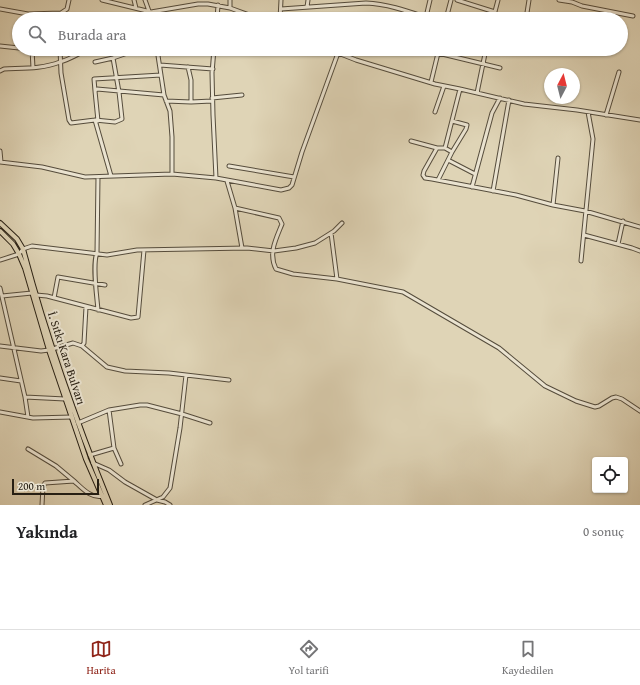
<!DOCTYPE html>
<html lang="tr">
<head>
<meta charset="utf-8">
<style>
  body { margin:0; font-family:"Gentium Book Plus",serif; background:#f6f6f6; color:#202124 }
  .controls { position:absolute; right:12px; bottom:12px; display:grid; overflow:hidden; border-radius:4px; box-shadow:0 1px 3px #0004 }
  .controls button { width:36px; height:36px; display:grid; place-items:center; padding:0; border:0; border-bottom:1px solid #e0e0e0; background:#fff; color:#202124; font:20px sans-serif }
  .compass { position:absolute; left:544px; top:68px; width:36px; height:36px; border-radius:50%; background:#fff; box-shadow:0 1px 3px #0004; rotate:7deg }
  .scale { position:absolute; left:12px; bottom:10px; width:87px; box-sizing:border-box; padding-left:4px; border:2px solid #271f13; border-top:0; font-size:11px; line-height:14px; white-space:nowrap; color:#271f13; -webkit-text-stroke:3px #eae3d0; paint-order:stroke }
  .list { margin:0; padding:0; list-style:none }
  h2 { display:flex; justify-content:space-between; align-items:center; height:52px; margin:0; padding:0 16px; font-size:17px }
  h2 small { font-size:13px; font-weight:400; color:#757577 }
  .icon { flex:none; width:22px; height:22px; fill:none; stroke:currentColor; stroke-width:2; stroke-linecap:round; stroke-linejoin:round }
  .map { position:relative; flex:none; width:640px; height:505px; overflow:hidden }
  .search { position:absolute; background:#fff; box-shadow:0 1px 3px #0004; left:12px; right:12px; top:12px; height:44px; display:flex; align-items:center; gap:10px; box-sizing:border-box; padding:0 14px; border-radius:22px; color:#757577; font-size:15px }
  .sheet { height:124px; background:#fff }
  nav { display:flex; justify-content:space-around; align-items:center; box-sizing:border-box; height:56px; border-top:1px solid #e0e0e0; background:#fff; font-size:11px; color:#757577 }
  nav a { display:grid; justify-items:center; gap:2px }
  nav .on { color:#8f2418 }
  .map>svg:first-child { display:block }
</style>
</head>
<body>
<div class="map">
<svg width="640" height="505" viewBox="0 0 640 505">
  <rect width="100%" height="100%" fill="#dfd4b6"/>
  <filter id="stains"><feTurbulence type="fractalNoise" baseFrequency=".005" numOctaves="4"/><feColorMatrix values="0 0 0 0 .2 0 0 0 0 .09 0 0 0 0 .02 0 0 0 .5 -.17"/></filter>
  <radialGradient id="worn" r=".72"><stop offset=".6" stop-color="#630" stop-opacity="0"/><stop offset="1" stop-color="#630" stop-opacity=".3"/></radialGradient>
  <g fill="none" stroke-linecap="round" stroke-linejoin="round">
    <g stroke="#554c3c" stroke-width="5">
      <path id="minor" d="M 102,0 L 151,12 L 198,4 L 208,4 L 230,8 L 260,19
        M 134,0 L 136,8
        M 145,0 L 149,11
        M 230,0 L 230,8
        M 457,0 L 495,12
        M 559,0 L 572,2 L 582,6 L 633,16
        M 307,7 L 308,0
        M 0,9 L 28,14 L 61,13 L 67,9 L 69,0
        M 281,9 L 366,3 C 389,4 410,12 431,19
        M 151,12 L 152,19
        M 426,17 L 430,0
        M 217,19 L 218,5
        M 280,19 L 281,0
        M 446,19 L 451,0
        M 493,19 L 498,0
        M 526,19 L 529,0
        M 0,46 L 19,48
        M 32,49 L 33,68
        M 60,49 L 61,73 L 69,120 L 71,123 L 95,120
        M 157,49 L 164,95 L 170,111 L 172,137 L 172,174
        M 214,49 L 212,73 L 213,115 L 216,178
        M 328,49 L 356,60 L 435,84 L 460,89 L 524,104 L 577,110 L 640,120
        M 438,53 L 500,68
        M 95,62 L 113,58
        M 160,65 L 213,69
        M 188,67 L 191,80 L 191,102
        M 0,71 L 4,69 C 23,68 42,69 60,62 C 71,59 79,53 89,49
        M 431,82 L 439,49
        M 95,91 L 94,79 L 161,75
        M 477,93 L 486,49
        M 212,98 L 242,95
        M 166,101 L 191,102 L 212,101
        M 435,112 L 444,86
        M 606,115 L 619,72
        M 98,121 L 95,91 L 97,89 L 164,95
        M 452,121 L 467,125 L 466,129 L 452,152
        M 411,141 L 437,148
        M 445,148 L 460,89
        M 0,151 L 1,162
        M 0,162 L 42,167 L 85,177 L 172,174 L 216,178 L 281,190 L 289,188 L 292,185 L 302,152 L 338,53
        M 229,166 L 294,177
        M 475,174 L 448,160 L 452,152 L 445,148 L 437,148 L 424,171 L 423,175 L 425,178 L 432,179 L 516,195 L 553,205 L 585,211 L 640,227
        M 111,176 L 95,120 L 115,122 L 122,119 L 119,92 L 113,58 L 139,49
        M 98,177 L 97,253 C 92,264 97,297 98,310
        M 438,180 L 448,160
        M 227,181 L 235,208 L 242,248
        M 472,187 L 492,113 L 500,98
        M 493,191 L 509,100
        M 553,205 L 558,158
        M 235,208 L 279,218 L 282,224 C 276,239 268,253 276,269 L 293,274 L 337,279 L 403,292 L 499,348 L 545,386 L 576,401 L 595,407 L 599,406 L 612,398 L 616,397 L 622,399 L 640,411
        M 331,233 L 337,279
        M 584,235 L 632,248 L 640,251
        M 618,244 L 623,221
        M 0,260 L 19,254 L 23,249 L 32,246 L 107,255 L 137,250 L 247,248 L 274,251 L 296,248 L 315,243 L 334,231 L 342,223
        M 581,261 L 593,139 L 588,112
        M 0,288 L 25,397 L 28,417
        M 36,295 L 47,296 L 131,318 L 138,317 L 144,250
        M 2,296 L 32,293
        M 54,298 L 58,277 L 105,285
        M 0,346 L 41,351 L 49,350 L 73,343 L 82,346 L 107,367 L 125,371 L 169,373 L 229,380
        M 82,346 L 84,343 L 86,307
        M 0,378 L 21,381
        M 25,397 L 65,399
        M 0,412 L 33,418 L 72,417
        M 78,423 L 109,410 L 140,405 L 147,405 L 182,414 L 210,423
        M 114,448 L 121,464
        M 28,449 L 56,466 L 74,481
        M 90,455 L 114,448 L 109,410
        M 93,463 L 109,470 L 125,482 L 157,500 L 165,502 L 170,505
        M 42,505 L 43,487 L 45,483 L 74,481 C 82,488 91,499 103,496
        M 145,505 L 163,497 L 170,488 L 180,428 L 186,375"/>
    </g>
    <g stroke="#271f13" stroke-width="6">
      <path id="major" d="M 0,223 L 17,239 L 23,249 C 46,336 76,421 110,505
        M 0,231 L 13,244 L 19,254 L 25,268 L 49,350 L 86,459 L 106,505"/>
    </g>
    <use href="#minor" stroke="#eae3d0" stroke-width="3"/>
    <use href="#major" stroke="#dfd4b6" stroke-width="4"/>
  </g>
  <g text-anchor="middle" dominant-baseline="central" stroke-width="4" stroke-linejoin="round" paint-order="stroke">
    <g font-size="12" fill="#271f13" stroke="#eae3d0">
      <text transform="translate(67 358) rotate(72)">İ. Sıtkı Kara Bulvarı</text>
    </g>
  </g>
  <rect width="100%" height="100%" filter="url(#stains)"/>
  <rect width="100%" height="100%" fill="url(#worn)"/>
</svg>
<div class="controls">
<button><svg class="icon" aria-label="locate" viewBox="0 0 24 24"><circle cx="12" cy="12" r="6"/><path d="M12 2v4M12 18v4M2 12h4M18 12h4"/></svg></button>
</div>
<svg class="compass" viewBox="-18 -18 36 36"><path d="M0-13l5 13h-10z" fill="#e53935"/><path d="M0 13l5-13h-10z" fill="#757577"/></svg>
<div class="scale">200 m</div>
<div class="search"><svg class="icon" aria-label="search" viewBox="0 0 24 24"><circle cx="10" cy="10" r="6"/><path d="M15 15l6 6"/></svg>Burada ara</div>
</div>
<section class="sheet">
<h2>Yakında<small>0 sonuç</small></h2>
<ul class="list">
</ul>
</section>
<nav>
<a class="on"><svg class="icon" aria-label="map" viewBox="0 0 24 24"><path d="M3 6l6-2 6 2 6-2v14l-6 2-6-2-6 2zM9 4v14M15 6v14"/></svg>Harita</a>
<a><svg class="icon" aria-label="directions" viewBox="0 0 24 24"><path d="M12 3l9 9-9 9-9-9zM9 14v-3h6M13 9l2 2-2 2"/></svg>Yol tarifi</a>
<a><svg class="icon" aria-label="saved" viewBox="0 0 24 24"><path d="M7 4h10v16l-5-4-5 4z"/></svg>Kaydedilen</a>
</nav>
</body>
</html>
